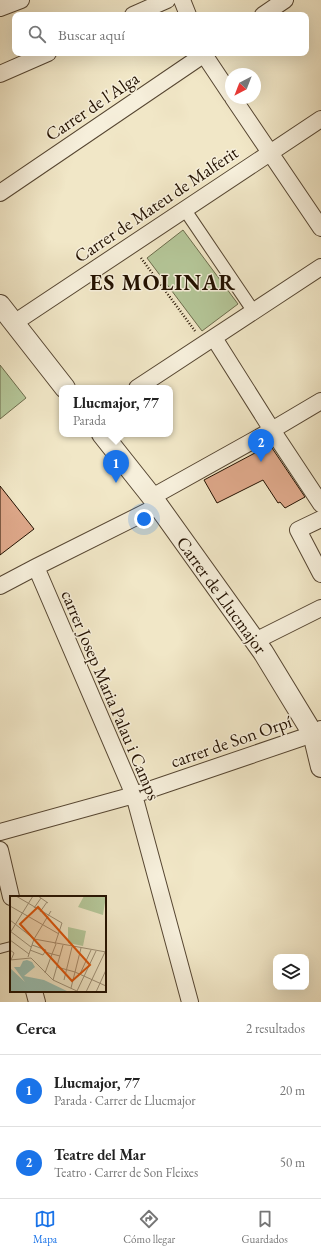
<!DOCTYPE html>
<html lang="es">
<head>
<meta charset="utf-8">
<style>
  body { margin:0; font-family:"EB Garamond",serif; background:#f6f6f6; color:#222 }
  .controls { position:absolute; right:12px; bottom:12px; display:grid; overflow:hidden; border-radius:8px; box-shadow:0 4px 16px #0002 }
  .controls button { width:36px; height:36px; display:grid; place-items:center; padding:0; border:0; border-bottom:1px solid #e0e0e0; background:#fff; color:#222; font:20px sans-serif }
  .compass { position:absolute; left:225px; top:68px; width:36px; height:36px; border-radius:50%; background:#fff; box-shadow:0 4px 16px #0002; rotate:222deg }
  .you { position:absolute; left:144px; top:519px; width:14px; height:14px; margin:-10px; border:3px solid #fff; border-radius:50%; background:#1a73e8; box-shadow:0 0 0 6px #1a73e833 }
  .badge { display:grid; place-items:center; width:26px; height:26px; border-radius:50%; background:#1a73e8; color:#fff; font-size:13px; font-weight:700 }
  .pin { position:absolute; translate:-50% -33px; filter:drop-shadow(0 1px 2px #0008) }
  .pin::after { content:''; position:absolute; top:21px; width:14px; height:12px; background:inherit; clip-path:polygon(0 0,100% 0,50% 100%) }
  .popup { position:absolute; left:59px; top:385px; width:114px; height:52px; box-sizing:border-box; display:grid; place-content:center; border-radius:8px; background:#fff; filter:drop-shadow(0 1px 3px #0005); font-size:13px; white-space:nowrap; color:#767676 }
  .popup b { font-size:15px; color:#222 }
  .popup::after { content:''; position:absolute; left:50%; top:100%; margin-left:-8px; border:8px solid transparent; border-top-color:#fff }
  .list { margin:0; padding:0; list-style:none }
  h2 { display:flex; justify-content:space-between; align-items:center; height:52px; margin:0; padding:0 16px; font-size:17px }
  h2 small { font-size:13px; font-weight:400; color:#767676 }
  .list li { display:grid; grid-template-columns:26px 1fr auto; gap:12px; align-items:center; box-sizing:border-box; height:72px; padding:0 16px; border-top:1px solid #e0e0e0 }
  .list b { display:block; font-size:15px; white-space:nowrap }
  .list p { margin:0; font-size:13px; white-space:nowrap; color:#767676 }
  .list em { font-size:13px; font-style:normal; color:#767676 }
  .icon { flex:none; width:22px; height:22px; fill:none; stroke:currentColor; stroke-width:2; stroke-linecap:round; stroke-linejoin:round }
  .map { position:relative; flex:none; width:321px; height:1002px; overflow:hidden }
  .search { position:absolute; background:#fff; box-shadow:0 4px 16px #0002; left:12px; right:12px; top:12px; height:44px; display:flex; align-items:center; gap:10px; box-sizing:border-box; padding:0 14px; border-radius:8px; color:#767676; font-size:15px }
  .sheet { height:196px; background:#fff }
  nav { display:flex; justify-content:space-around; align-items:center; box-sizing:border-box; height:56px; border-top:1px solid #e0e0e0; background:#fff; font-size:11px; color:#767676 }
  nav a { display:grid; justify-items:center; gap:2px }
  nav .on { color:#1a73e8 }
  .map>svg:first-child { display:block }
</style>
</head>
<body>
<div class="map">
<svg width="321" height="1002" viewBox="0 0 321 1002">
  <rect width="100%" height="100%" fill="#f1e7c7"/>
  <filter id="stains"><feTurbulence type="fractalNoise" baseFrequency=".005" numOctaves="4"/><feColorMatrix values="0 0 0 0 .2 0 0 0 0 .09 0 0 0 0 .02 0 0 0 .5 -.17"/></filter>
  <radialGradient id="worn" r=".72"><stop offset=".6" stop-color="#630" stop-opacity="0"/><stop offset="1" stop-color="#630" stop-opacity=".3"/></radialGradient>
  <path fill="#b5c799" stroke="#6c6c4c" d="M 183,230 L 238,304 L 202,331 L 147,258 Z
    M 0,365 L 26,398 L 0,419 Z"/>
  <path fill="#dea88a" stroke="#231100" d="M 270,445 L 305,497 L 285,508 L 280,502 L 278,503 L 263,480 L 217,503 L 204,480 Z
    M 0,486 L 34,529 L 0,555 Z"/>
  <g fill="none" stroke-linecap="round" stroke-linejoin="round">
    <g stroke="#564632" stroke-width="10">
      <path id="service" d="M 0,949 L 11,946"/>
    </g>
    <g stroke="#564632" stroke-width="14">
      <path id="pedestrian" d="M 185,210 L 254,312"/>
    </g>
    <g stroke="#564632" stroke-width="18">
      <path id="minor" d="M 182,0 L 188,15
        M 0,8 L 21,0
        M 133,15 L 167,0
        M 263,15 L 285,0
        M 203,53 L 231,95
        M 0,74 L 48,53
        M 233,98 L 321,228
        M 0,193 L 206,53
        M 14,323 L 321,119
        M 214,338 L 272,430 L 321,401
        M 137,388 L 321,267
        M 152,497 L 272,430 L 321,504
        M 321,519 L 298,530 L 321,574
        M 36,567 L 134,795 L 190,1002
        M 0,586 L 36,567 L 158,506
        M 255,641 L 321,608
        M 0,832 L 134,795 L 313,734 L 321,729
        M 0,850 L 11,897
        M 34,991 L 37,1002"/>
    </g>
    <g stroke="#564632" stroke-width="22">
      <path id="tertiary" d="M 0,305 L 65,388
        M 102,434 L 152,497 L 263,652 L 313,734 L 321,767"/>
    </g>
    <path stroke="#231100" stroke-width="2.5" stroke-dasharray="1 2" stroke-linecap="butt" d="M 141,258 L 195,331"/>
    <use href="#service" stroke="#f6efdb" stroke-width="8"/>
    <use href="#pedestrian" stroke="#f6efdb" stroke-width="12"/>
    <use href="#minor" stroke="#f6efdb" stroke-width="16"/>
    <use href="#tertiary" stroke="#f6efdb" stroke-width="20"/>
  </g>
  <g text-anchor="middle" dominant-baseline="central" stroke-width="3" stroke-linejoin="round" paint-order="stroke">
    <g font-size="18" fill="#231100" stroke="#f6efdb">
      <text transform="translate(92 106) rotate(-34)">Carrer de l'Alga</text>
      <text transform="translate(156 204) rotate(-34)">Carrer de Mateu de Malferit</text>
      <text transform="translate(222 595) rotate(54)">Carrer de Llucmajor</text>
      <text transform="translate(111 695) rotate(67)">carrer Josep Maria Palau i Camps</text>
      <text transform="translate(231 741) rotate(-19)">carrer de Son Orpí</text>
    </g>
    <g font-size="22" font-weight="bold" letter-spacing="1" fill="#231100" stroke="#f6efdb">
      <text x="163" y="282">ES MOLINAR</text>
    </g>
  </g>
  <g transform="translate(10 896)">
    <rect width="96" height="96" fill="#f1e7c7"/>
    <path d="M 74,0 L 96,0 L 93,19 L 68,11 ZM 58,31 L 76,35 L 73,50 L 58,47 Z" fill="#b5c799"/>
    <path d="M 17,64 L 22,66 L 25,71 L 14,80 L 34,84 L 59,96 L 0,96 L 0,72 L 15,86 L 4,71 L 10,71 L 13,65 Z" fill="#9bc0b2"/>
    <path fill="none" stroke="#9f9177" stroke-width="1" d="M 6,0 L 52,27 L 45,48M 28,0 L 38,7M 0,10 L 49,38M 24,12 L 31,2M 30,16 L 37,6M 0,24 L 24,43 L 96,56M 0,35 L 21,51M 0,37 L 23,0M 0,44 L 19,58M 0,54 L 4,57 L 1,64M 20,54 L 33,59 L 36,54 L 22,49M 35,56 L 42,58 L 46,48M 18,61 L 24,43 L 41,15M 0,64 L 21,62 L 43,84 L 69,96M 47,71 L 65,76 L 96,90M 35,77 L 42,58 L 50,60M 70,78 L 81,54M 43,84 L 53,49M 54,84 L 62,51M 61,92 L 71,52M 67,95 L 86,55M 76,96 L 95,56M 86,96 L 96,74"/>
    <path fill="#de550b" fill-opacity="0.15" stroke="#de550b" stroke-width="2" d="M 28,11 L 80,69 L 62,85 L 10,28 Z"/>
    <rect width="96" height="96" fill="none" stroke="#231100" stroke-width="2"/>
  </g>
  <rect width="100%" height="100%" filter="url(#stains)"/>
  <rect width="100%" height="100%" fill="url(#worn)"/>
</svg>
<div class="controls">
<button><svg class="icon" aria-label="layers" viewBox="0 0 24 24"><path d="M12 4l9 5-9 5-9-5zM3 14l9 5 9-5"/></svg></button>
</div>
<svg class="compass" viewBox="-18 -18 36 36"><path d="M0-13l5 13h-10z" fill="#e53935"/><path d="M0 13l5-13h-10z" fill="#767676"/></svg>
<div class="you"></div>
<div class="pin badge" style="left:116px;top:483px">1</div>
<div class="popup"><b>Llucmajor, 77</b>Parada</div>
<div class="pin badge" style="left:261px;top:462px">2</div>
<div class="search"><svg class="icon" aria-label="search" viewBox="0 0 24 24"><circle cx="10" cy="10" r="6"/><path d="M15 15l6 6"/></svg>Buscar aquí</div>
</div>
<section class="sheet">
<h2>Cerca<small>2 resultados</small></h2>
<ul class="list">
<li><span class="badge">1</span><div><b>Llucmajor, 77</b><p>Parada · Carrer de Llucmajor</p></div><em>20 m</em></li>
<li><span class="badge">2</span><div><b>Teatre del Mar</b><p>Teatro · Carrer de Son Fleixes</p></div><em>50 m</em></li>
</ul>
</section>
<nav>
<a class="on"><svg class="icon" aria-label="map" viewBox="0 0 24 24"><path d="M3 6l6-2 6 2 6-2v14l-6 2-6-2-6 2zM9 4v14M15 6v14"/></svg>Mapa</a>
<a><svg class="icon" aria-label="directions" viewBox="0 0 24 24"><path d="M12 3l9 9-9 9-9-9zM9 14v-3h6M13 9l2 2-2 2"/></svg>Cómo llegar</a>
<a><svg class="icon" aria-label="saved" viewBox="0 0 24 24"><path d="M7 4h10v16l-5-4-5 4z"/></svg>Guardados</a>
</nav>
</body>
</html>
